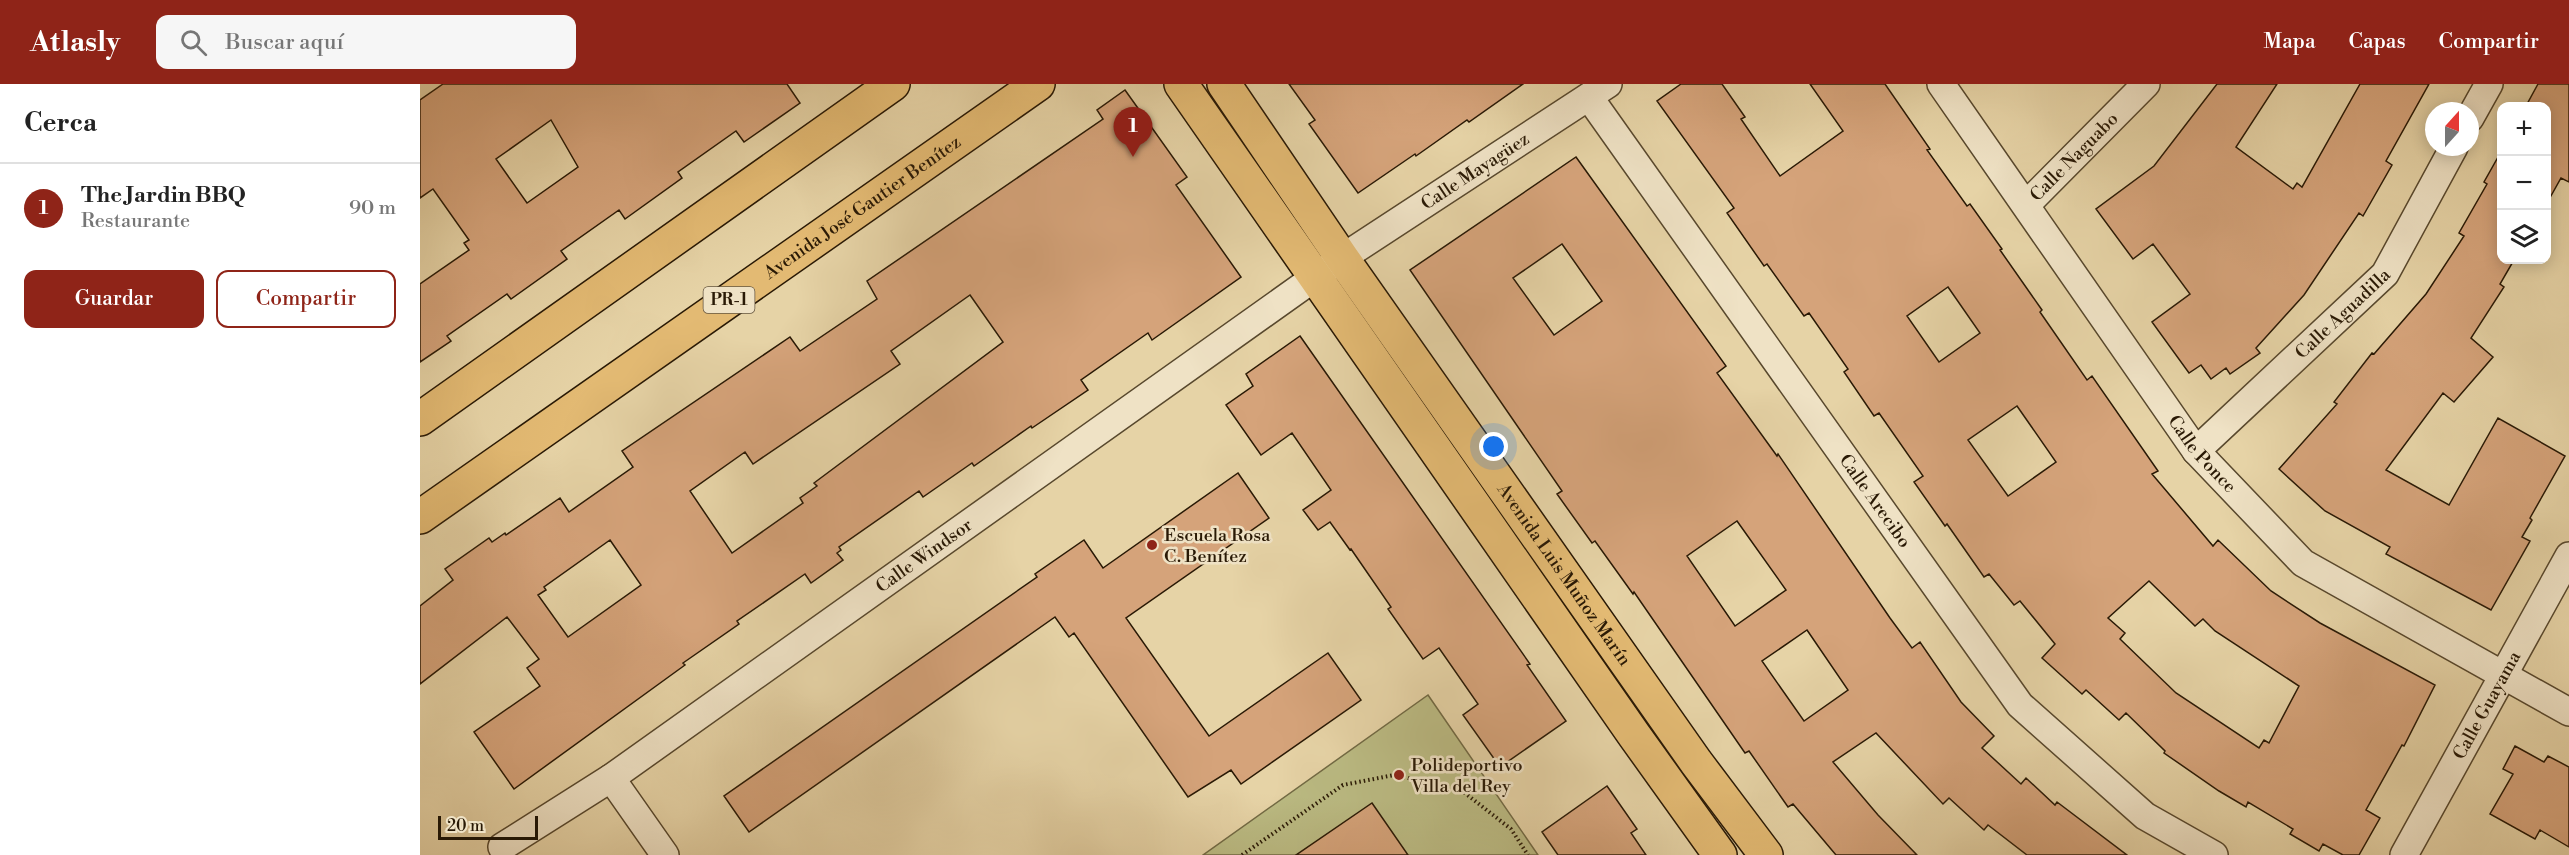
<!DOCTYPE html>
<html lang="es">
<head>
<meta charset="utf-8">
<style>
  body { margin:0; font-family:"Libre Bodoni",serif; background:#f6f6f6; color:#222 }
  .controls { position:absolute; right:18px; top:18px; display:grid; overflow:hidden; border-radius:12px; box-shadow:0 3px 15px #0003 }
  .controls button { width:54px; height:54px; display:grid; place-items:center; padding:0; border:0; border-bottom:2px solid #e0e0e0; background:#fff; color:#222; font:30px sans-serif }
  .compass { position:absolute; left:2005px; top:18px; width:54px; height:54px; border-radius:50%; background:#fff; box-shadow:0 3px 15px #0003; rotate:21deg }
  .scale { position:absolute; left:18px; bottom:15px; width:100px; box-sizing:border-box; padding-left:6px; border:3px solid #291905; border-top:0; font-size:16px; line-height:21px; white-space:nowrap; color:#291905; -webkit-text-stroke:4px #efe2c5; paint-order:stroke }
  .you { position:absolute; left:1074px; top:363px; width:21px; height:21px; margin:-15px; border:4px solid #fff; border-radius:50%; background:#1a73e8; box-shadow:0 0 0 9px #1a73e833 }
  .badge { display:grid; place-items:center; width:39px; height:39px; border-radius:50%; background:#8f2418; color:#fff; font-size:20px; font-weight:700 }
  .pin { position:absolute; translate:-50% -50px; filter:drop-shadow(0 2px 3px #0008) }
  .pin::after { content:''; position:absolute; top:32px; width:21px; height:18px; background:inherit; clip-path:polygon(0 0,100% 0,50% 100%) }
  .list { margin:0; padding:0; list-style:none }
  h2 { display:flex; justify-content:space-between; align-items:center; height:78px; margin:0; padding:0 24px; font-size:26px }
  h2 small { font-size:20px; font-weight:400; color:#767676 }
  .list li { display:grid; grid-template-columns:39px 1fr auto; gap:18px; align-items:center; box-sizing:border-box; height:90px; padding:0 24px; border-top:2px solid #e0e0e0 }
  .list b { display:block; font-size:22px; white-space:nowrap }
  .list p { margin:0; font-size:20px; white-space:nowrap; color:#767676 }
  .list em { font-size:20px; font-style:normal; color:#767676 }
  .actions { display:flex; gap:12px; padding:18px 24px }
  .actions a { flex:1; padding:14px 0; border:2px solid #8f2418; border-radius:12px; text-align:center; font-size:21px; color:#8f2418 }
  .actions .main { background:#8f2418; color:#fff }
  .icon { flex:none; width:33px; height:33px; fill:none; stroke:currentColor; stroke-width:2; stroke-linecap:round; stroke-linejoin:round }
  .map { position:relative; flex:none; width:2149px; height:771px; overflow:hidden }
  header { display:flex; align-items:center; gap:36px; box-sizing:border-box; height:84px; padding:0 30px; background:#8f2418; color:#fff }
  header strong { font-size:28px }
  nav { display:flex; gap:33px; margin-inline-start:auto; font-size:21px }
  .search { width:420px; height:54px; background:#f6f6f6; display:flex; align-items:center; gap:15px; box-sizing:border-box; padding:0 21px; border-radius:12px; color:#767676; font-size:22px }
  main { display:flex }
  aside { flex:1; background:#fff }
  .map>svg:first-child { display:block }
</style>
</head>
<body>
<header>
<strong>Atlasly</strong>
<div class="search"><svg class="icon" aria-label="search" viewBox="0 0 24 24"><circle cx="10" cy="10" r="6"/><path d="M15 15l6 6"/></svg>Buscar aquí</div>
<nav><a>Mapa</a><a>Capas</a><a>Compartir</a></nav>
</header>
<main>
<aside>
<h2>Cerca<small></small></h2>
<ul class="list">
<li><span class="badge">1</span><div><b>The Jardin BBQ</b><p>Restaurante</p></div><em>90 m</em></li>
</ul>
<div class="actions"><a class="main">Guardar</a><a>Compartir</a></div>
</aside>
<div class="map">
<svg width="2149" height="771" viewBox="0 0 2149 771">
  <rect width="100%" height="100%" fill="#e6d3a6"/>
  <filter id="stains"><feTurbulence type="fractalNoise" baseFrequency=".00333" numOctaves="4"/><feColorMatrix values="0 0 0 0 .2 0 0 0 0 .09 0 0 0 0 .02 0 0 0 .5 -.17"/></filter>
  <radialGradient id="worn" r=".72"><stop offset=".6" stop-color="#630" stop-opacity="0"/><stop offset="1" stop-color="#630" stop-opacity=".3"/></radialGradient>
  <path fill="#bbbb83" stroke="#726a44" stroke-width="1.5" d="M 1008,611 L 1118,771 L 783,771 Z"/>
  <path fill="#d5a37a" stroke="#291905" stroke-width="1.5" fill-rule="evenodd" d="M 23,0 L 367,0 L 380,19 L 324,58 L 316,47 L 258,88 L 262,94 L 205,135 L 199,126 L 141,167 L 147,175 L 91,215 L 87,210 L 27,252 L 31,257 L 0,278 L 0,200 L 49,166 L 44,159 L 49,156 L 13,105 L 0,114 L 0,16 ZM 131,36 L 158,83 L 107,119 L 76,75 Z
    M 869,0 L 1103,0 L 1049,38 L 1047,36 L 996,72 L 995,70 L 938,109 L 889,40 L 895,36 Z
    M 1261,0 L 1302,0 L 1325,33 L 1321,35 L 1360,92 L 1423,47 L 1390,0 L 1465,0 L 1510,65 L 1507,66 L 1547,122 L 1550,120 L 1582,165 L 1580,166 L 1622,226 L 1620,228 L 1667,296 L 1672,292 L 1738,387 L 1732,390 L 1793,462 L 1798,456 L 1851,507 L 1900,539 L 2015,601 L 1984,662 L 1982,661 L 1946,726 L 1960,734 L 1939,771 L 1923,771 L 1903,760 L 1899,767 L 1870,750 L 1873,745 L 1828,718 L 1826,723 L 1799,707 L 1744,669 L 1745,667 L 1706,629 L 1699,636 L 1666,606 L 1662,610 L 1622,574 L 1635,560 L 1600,517 L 1594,521 L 1569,490 L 1564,493 L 1527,440 L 1525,442 L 1494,398 L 1503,392 L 1459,329 L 1454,332 L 1424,288 L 1428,285 L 1389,229 L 1384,232 L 1347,180 L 1344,182 L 1307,129 L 1314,124 L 1237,17 ZM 1528,203 L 1560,249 L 1519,278 L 1487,232 ZM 1597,322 L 1636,378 L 1588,412 L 1548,356 ZM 1729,497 L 1775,542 L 1783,535 L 1795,547 L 1879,602 L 1849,659 L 1844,656 L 1839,664 L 1756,609 L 1700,555 L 1705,549 L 1688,534 Z
    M 1797,0 L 1857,0 L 1816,63 L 1873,105 L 1877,99 L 1882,103 L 1940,0 L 2009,0 L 1966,77 L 1972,81 L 1943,132 L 1939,129 L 1884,211 L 1836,264 L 1840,269 L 1810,290 L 1806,284 L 1791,295 L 1781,281 L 1769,289 L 1732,238 L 1770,210 L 1733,160 L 1713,175 L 1676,125 L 1734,82 Z
    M 2118,0 L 2149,0 L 2149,98 L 2141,94 L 2127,119 L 2127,22 L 2106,22 Z
    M 705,6 L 767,93 L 756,101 L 821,193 L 732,256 L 728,249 L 661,296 L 668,306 L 612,344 L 611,342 L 554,382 L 552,379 L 503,413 L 499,407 L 419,463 L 421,466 L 417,469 L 423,476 L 391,499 L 385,490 L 317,537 L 319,540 L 263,579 L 265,581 L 94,705 L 54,648 L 120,602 L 107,584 L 119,575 L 87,533 L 0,600 L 0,522 L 33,496 L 25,485 L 69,454 L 72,458 L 85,449 L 86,451 L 140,414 L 149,428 L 213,383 L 202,367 L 370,253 L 380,267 L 457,215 L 447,197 L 683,35 L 677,26 ZM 550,211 L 583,258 L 394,399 L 397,402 L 380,414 L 383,419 L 312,469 L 270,407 L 325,368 L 333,380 L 480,280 L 471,267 ZM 190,456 L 221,501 L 148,553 L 118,511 L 126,506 L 124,503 Z
    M 2082,66 L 2082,176 L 2094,176 L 2080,200 L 2084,203 L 2051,254 L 2073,273 L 2034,318 L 2023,309 L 1966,386 L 2029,421 L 2078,334 L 2145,372 L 2110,434 L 2112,436 L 2102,453 L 2110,457 L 2071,526 L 1966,470 L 1970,463 L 1905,427 L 1859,385 L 1917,320 L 1914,318 L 1952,269 L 1954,270 L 2006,210 L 2044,152 L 2039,149 L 2067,100 L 2064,98 Z
    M 1156,73 L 1306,282 L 1297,289 L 1357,372 L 1358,370 L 1470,534 L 1492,564 L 1500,558 L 1541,618 L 1574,652 L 1562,664 L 1601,700 L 1606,694 L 1635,721 L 1637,718 L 1707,771 L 1607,771 L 1568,741 L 1564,746 L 1529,714 L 1523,720 L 1456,649 L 1413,678 L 1458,731 L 1497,771 L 1416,771 L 1373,720 L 1368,723 L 1329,667 L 1325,669 L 1214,508 L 1213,510 L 1175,457 L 1172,459 L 1137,410 L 1142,407 L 990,186 ZM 1142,160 L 1182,217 L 1134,251 L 1093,194 ZM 1317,437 L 1366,506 L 1315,542 L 1267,472 ZM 1387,546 L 1428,606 L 1384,637 L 1342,577 Z
    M 880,252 L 1110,580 L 1107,581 L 1146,637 L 1080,683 L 1043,631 L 1058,620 L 1019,564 L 1003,575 L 968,525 L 971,523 L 931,465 L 930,466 L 910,438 L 898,446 L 883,426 L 911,406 L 872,349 L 841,371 L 806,321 L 833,302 L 826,290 Z
    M 818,389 L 849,434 L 706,534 L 789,652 L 908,569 L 941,616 L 821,700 L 811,686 L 768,713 L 654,549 L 649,553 L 635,533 L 329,748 L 304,712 L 617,493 L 615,490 L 664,456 L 683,484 Z
    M 2095,662 L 2124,678 L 2128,672 L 2149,683 L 2149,763 L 2120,746 L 2115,755 L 2070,730 L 2093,690 L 2083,685 Z
    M 1187,702 L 1217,745 L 1211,749 L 1226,771 L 1138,771 L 1122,748 Z
    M 952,719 L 988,771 L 876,771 Z"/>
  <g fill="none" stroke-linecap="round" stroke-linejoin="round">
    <g stroke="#58482d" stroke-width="30">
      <g id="minor">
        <path id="s1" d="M 1521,0 L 1776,367 L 1883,479 L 2149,628"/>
        <path id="s2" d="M 1169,13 L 1600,621 L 1725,732 L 1794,771"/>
        <path d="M 2050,34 L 2069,0"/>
        <path id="s3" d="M 1606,121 L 1726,0"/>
        <path id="s4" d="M 1776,367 L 1965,190 L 2034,63"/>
        <path d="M 191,694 L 245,771"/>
        <path id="s5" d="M 82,763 L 191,694 L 922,174 L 1188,0"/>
        <path id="s6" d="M 1984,771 L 2149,472"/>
      </g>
    </g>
    <g stroke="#291905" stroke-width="36">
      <g id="primary">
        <path d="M 761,0 L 1214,651 L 1300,771"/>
        <path id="s7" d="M 804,0 L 922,174 L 1276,678 L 1346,771"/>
        <path d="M 0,335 L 473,0"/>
        <path id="s8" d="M 0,433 L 618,0"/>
      </g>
    </g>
    <path stroke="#291905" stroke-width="4" stroke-dasharray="1.5 3" stroke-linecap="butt" d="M 822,771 L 923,701 L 974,691 L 1041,706 L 1091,745 L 1108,771"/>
    <use href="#minor" stroke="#efe2c5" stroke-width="27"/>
    <use href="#primary" stroke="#e3ba73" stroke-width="33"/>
  </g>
  <g fill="#8f2418" stroke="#efe2c5" stroke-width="2">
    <circle cx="732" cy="461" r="6"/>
    <circle cx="979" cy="691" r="6"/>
  </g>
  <g text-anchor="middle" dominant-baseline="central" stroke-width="5" stroke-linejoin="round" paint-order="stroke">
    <rect fill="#efe2c5" stroke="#64553f" stroke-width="1.5" x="283.5" y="203" width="51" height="26" rx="4.5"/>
    <g font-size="16" font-weight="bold" fill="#291905">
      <text x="309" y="216">PR-1</text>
    </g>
    <g font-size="18" fill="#291905" stroke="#efe2c5">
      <text stroke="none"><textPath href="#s3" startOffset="68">Calle Naguabo</textPath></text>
      <text stroke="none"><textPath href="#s5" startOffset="1185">Calle Mayagüez</textPath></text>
      <text stroke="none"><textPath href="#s8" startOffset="540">Avenida José Gautier Benítez</textPath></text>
      <text stroke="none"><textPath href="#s4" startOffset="201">Calle Aguadilla</textPath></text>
      <text stroke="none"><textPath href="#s1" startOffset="453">Calle Ponce</textPath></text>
      <text stroke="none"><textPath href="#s2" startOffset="495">Calle Arecibo</textPath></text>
      <text stroke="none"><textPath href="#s5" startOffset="513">Calle Windsor</textPath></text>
      <text stroke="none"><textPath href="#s7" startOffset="597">Avenida Luis Muñoz Marín</textPath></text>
      <text stroke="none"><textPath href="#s6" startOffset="171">Calle Guayama</textPath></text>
    </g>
    <g font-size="18" fill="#291905" stroke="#efe2c5" text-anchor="start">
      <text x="744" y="451">Escuela Rosa<tspan x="744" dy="21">C. Benítez</tspan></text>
      <text x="991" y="681">Polideportivo<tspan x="991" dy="21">Villa del Rey</tspan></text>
    </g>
  </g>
  <rect width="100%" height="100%" filter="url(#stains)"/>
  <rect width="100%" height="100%" fill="url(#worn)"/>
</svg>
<div class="controls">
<button>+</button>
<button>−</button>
<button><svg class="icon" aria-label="layers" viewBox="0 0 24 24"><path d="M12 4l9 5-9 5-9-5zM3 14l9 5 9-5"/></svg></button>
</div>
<svg class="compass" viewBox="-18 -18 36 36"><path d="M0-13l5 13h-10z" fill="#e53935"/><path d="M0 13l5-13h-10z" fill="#767676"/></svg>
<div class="scale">20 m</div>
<div class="you"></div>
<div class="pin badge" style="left:713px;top:73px">1</div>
</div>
</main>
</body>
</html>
